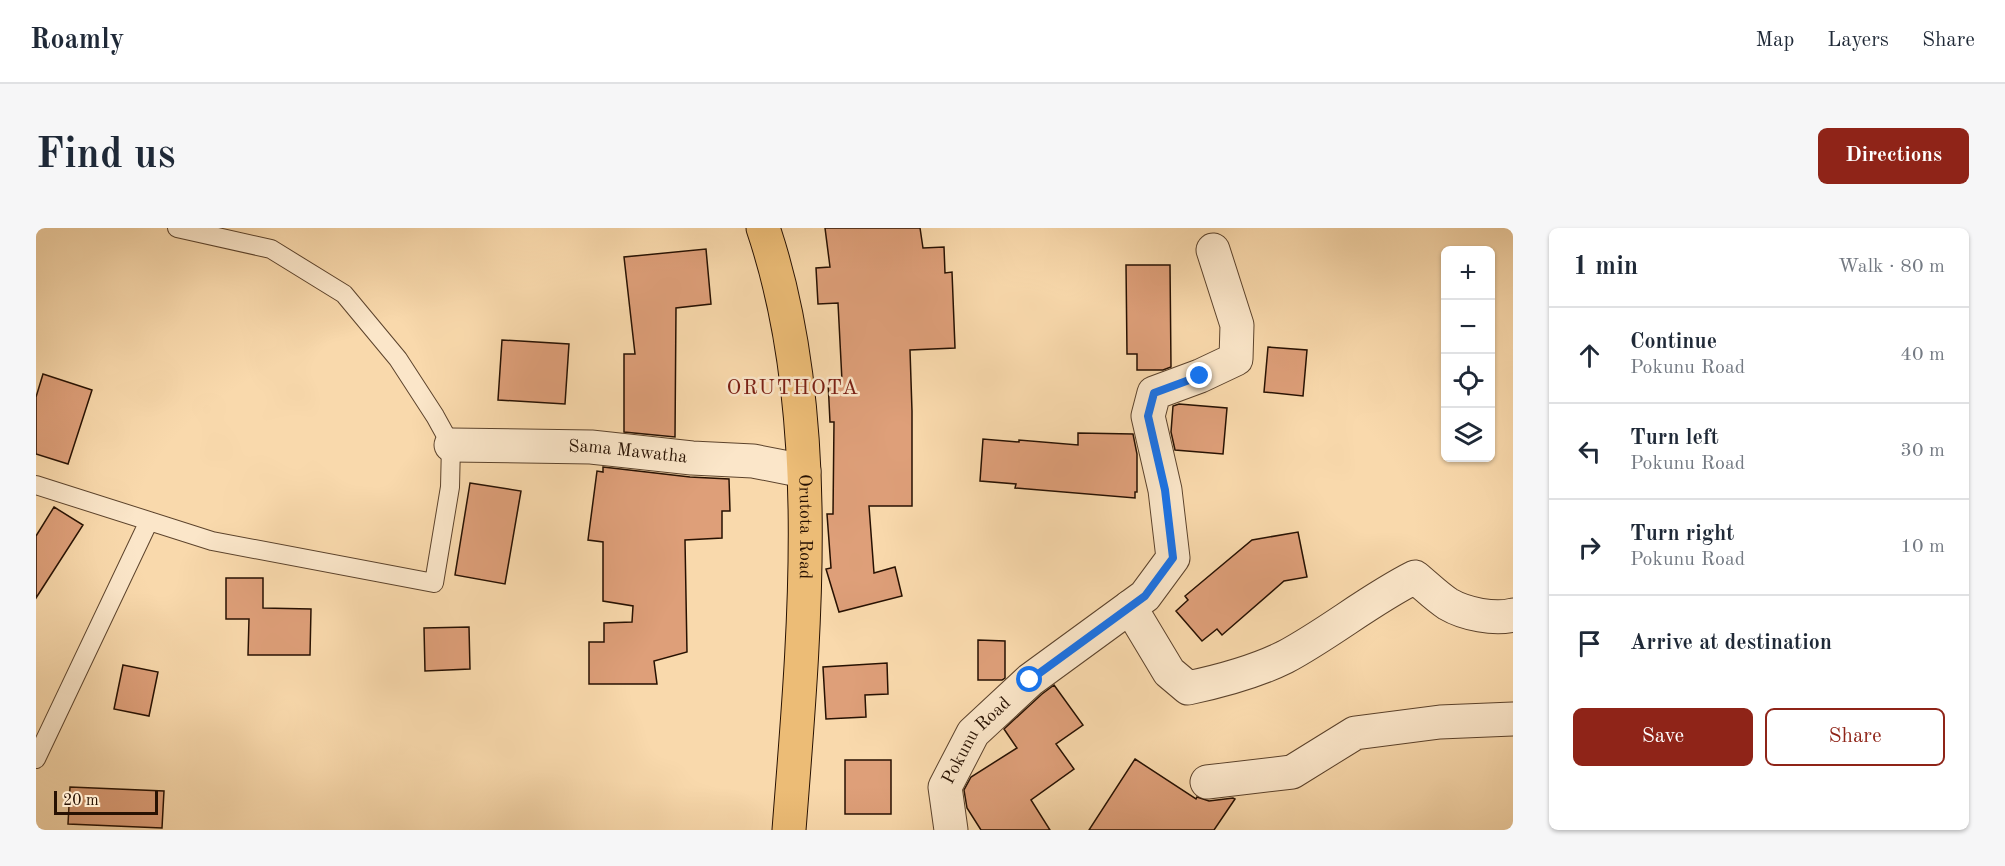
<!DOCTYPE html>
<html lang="en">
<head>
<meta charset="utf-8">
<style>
  body { margin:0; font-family:"Old Standard TT",serif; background:#f6f6f7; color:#1f2937 }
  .controls { position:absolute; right:18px; top:18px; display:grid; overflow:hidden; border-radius:9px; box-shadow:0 2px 4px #0004 }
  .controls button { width:54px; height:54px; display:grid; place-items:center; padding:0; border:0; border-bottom:2px solid #e0e1e3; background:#fff; color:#1f2937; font:30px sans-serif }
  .scale { position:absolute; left:18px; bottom:15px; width:104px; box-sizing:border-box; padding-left:6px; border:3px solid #271102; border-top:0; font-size:16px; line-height:21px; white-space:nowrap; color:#271102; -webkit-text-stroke:4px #fbe6c9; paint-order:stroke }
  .stop { position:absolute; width:18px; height:18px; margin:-14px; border:4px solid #1a73e8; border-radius:50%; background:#fff }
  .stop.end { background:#1a73e8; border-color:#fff; box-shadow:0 2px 6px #0008 }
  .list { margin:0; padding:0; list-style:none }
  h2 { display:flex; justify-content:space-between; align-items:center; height:78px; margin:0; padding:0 24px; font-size:26px }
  h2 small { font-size:20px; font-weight:400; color:#747a83 }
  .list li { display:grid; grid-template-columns:39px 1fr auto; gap:18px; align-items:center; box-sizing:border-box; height:96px; padding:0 24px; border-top:2px solid #e0e1e3 }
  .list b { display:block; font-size:22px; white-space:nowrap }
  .list p { margin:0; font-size:20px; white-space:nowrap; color:#747a83 }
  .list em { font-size:20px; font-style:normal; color:#747a83 }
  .actions { display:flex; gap:12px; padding:18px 24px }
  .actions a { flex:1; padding:14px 0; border:2px solid #8f2418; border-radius:9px; text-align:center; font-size:21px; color:#8f2418 }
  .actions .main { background:#8f2418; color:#fff }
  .icon { flex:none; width:33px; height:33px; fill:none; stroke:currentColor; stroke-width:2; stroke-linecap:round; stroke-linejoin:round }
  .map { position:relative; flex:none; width:1477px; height:602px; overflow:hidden; border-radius:9px }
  header { display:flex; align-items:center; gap:36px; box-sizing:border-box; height:84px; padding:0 30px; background:#fff; border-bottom:2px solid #e0e1e3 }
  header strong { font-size:28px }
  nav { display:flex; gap:33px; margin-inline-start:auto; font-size:21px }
  .intro { display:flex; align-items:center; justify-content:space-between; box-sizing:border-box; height:144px; padding:0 36px }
  h1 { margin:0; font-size:42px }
  .button { padding:15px 27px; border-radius:9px; background:#8f2418; color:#fff; font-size:21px; font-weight:700 }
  main { display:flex; gap:36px; padding:0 36px }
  aside { flex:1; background:#fff; border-radius:9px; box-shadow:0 2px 4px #0004 }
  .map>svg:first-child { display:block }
</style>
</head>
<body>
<header>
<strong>Roamly</strong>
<nav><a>Map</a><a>Layers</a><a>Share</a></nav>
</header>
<div class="intro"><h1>Find us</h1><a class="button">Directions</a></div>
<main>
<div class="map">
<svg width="1477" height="602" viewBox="0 0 1477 602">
  <rect width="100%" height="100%" fill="#f9d9ac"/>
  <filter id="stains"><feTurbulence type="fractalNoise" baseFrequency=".00333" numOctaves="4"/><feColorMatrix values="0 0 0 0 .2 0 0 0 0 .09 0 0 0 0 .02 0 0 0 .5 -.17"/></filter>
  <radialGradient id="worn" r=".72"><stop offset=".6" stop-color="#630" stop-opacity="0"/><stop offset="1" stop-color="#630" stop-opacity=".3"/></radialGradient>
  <path fill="#de9f79" stroke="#271102" stroke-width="1.5" d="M 789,0 L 884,0 L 887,20 L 908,19 L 909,45 L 916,44 L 919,120 L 874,122 L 876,183 L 876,278 L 833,278 L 838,345 L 859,339 L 866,368 L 803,384 L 790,341 L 795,340 L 791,286 L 797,286 L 798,194 L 794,194 L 792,153 L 806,153 L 802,75 L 782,76 L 780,40 L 794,39 Z
    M 670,21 L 675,76 L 640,80 L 639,209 L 588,204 L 588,126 L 599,126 L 588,29 Z
    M 1090,37 L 1134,37 L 1135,139 L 1127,142 L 1101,142 L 1101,126 L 1091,126 Z
    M 466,112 L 533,116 L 529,176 L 462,172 Z
    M 1232,119 L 1271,122 L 1267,168 L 1228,164 Z
    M 7,146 L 56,162 L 32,236 L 0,226 L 0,169 Z
    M 1143,176 L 1191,180 L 1187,226 L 1139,222 L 1135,204 L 1137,178 Z
    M 1042,205 L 1097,206 L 1101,226 L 1101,264 L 1099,264 L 1099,270 L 979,260 L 980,256 L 944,253 L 947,211 L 983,214 L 983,212 L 1042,217 Z
    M 567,239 L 654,249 L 693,251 L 694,283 L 686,283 L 686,310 L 649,312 L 651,424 L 618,433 L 621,456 L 553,456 L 553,414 L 568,414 L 568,395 L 596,394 L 597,378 L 567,373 L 567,314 L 552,312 L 561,243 L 567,244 Z
    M 434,255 L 485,263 L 469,356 L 419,347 Z
    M 18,279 L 47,297 L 0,370 L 0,308 Z
    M 1262,304 L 1271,349 L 1248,353 L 1186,407 L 1181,401 L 1166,413 L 1140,383 L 1152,372 L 1149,368 L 1216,312 Z
    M 190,350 L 227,350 L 227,380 L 275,381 L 274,427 L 212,427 L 213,391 L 190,391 Z
    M 433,399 L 434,441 L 389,443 L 388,400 Z
    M 942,412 L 969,413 L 969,450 L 966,452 L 942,452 Z
    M 851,435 L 852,466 L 829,467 L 830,489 L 790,491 L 787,439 Z
    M 87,437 L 122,444 L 113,488 L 78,481 Z
    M 1018,457 L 1047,497 L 1020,516 L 1038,541 L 995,572 L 1014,602 L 945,602 L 931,580 L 928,562 L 935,549 L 981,520 L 968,501 L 1006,466 Z
    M 1099,531 L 1160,571 L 1161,569 L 1173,573 L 1197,570 L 1199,571 L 1178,602 L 1053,602 Z
    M 809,532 L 855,532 L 855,586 L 809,586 Z
    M 34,559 L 128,563 L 126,600 L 32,596 Z"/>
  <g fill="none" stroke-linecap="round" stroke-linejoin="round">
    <g stroke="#5c432c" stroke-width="20">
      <path id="lane" d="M 0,257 L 176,313 L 398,355 L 414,259 L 415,217 L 399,188 L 362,131 L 308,66 L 235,21 L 141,0
        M 0,531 L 113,293"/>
    </g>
    <g stroke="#5c432c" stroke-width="35">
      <g id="street">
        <path id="s1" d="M 415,217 L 555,219 L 656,230 L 717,233 L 768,243"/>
        <path d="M 1094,379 L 1133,444 L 1152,460 C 1185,453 1219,444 1249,429 C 1294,405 1333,372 1379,349 C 1390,358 1401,369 1412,376 C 1429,386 1459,392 1477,387"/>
        <path d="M 1171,554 L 1256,544 L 1319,505 L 1404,494 L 1477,491"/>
        <path id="s2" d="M 915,602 L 909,559 L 937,505 L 994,452 L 1109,368 L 1137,330 L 1129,262 L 1112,188 L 1118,165 L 1164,148 L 1200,131 L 1201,97 L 1177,22"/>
      </g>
    </g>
    <g stroke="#271102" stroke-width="35">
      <g id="primary">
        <path id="s3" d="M 727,0 C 790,186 768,409 753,602"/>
      </g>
    </g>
    <use href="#lane" stroke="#fbe6c9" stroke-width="18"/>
    <use href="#street" stroke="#fbe6c9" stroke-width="33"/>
    <use href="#primary" stroke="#ecbc76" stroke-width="33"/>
  </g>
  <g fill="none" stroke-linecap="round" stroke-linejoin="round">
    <path stroke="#1a73e8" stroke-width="8" d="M 994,452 L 1109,368 L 1137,330 L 1129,262 L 1112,188 L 1118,165 L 1164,148"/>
  </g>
  <g text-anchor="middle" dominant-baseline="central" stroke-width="5" stroke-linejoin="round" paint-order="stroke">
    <g font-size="18" fill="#271102" stroke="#fbe6c9">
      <text stroke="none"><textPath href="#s1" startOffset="177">Sama Mawatha</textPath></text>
      <text stroke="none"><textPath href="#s3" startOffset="303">Orutota Road</textPath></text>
      <text stroke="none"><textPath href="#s2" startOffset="100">Pokunu Road</textPath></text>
    </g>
    <g font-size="21" letter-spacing="1.5" fill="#7a1f14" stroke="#fbe6c9">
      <text x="757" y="160">ORUTHOTA</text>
    </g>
  </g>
  <rect width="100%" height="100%" filter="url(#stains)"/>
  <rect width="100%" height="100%" fill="url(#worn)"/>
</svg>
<div class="controls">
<button>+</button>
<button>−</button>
<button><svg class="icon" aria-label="locate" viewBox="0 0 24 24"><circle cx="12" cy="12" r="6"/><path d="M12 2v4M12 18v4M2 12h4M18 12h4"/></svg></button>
<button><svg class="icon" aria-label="layers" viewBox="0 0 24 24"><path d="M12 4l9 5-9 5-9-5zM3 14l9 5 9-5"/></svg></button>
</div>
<div class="scale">20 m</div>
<div class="stop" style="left:994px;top:452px"></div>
<div class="stop end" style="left:1164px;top:148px"></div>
</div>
<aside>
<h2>1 min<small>Walk · 80 m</small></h2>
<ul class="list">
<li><svg class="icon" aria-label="ahead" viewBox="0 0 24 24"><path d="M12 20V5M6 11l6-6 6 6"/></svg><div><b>Continue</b><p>Pokunu Road</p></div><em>40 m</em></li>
<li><svg class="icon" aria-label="left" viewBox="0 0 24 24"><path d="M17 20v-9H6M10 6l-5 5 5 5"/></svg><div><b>Turn left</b><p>Pokunu Road</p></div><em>30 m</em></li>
<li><svg class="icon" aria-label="right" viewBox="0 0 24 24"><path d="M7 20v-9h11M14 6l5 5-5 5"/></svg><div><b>Turn right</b><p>Pokunu Road</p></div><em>10 m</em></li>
<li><svg class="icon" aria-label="arrive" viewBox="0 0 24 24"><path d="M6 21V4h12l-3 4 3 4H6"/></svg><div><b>Arrive at destination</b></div></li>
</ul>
<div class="actions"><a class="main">Save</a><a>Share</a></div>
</aside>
</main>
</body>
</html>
